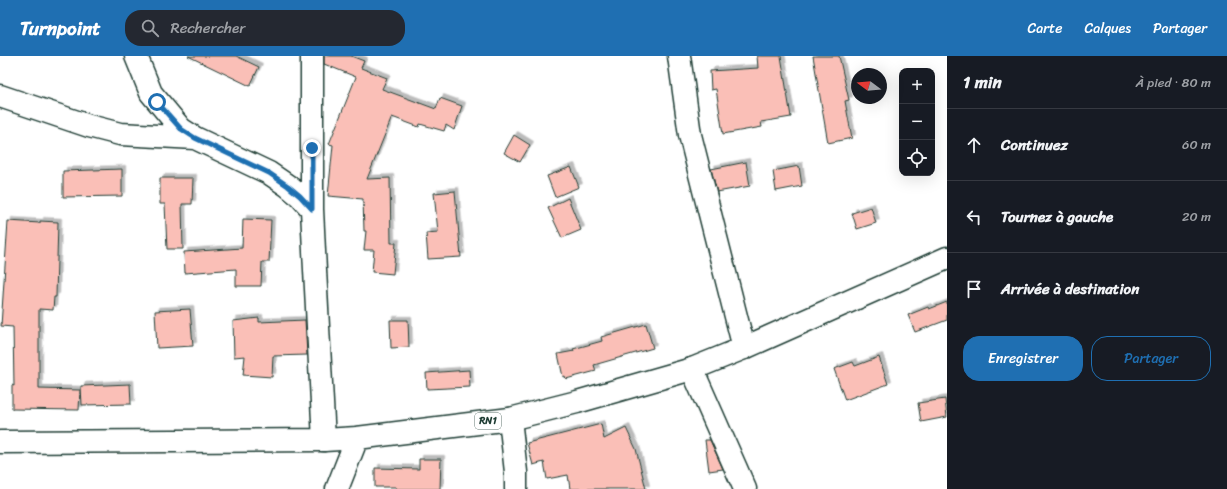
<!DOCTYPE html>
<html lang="fr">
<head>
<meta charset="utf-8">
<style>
  body { margin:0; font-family:Sriracha,sans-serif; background:#242831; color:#f1f3f6 }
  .controls { position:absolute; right:12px; top:12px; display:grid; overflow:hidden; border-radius:8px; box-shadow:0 4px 16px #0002 }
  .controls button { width:36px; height:36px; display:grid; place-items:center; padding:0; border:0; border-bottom:1px solid #363941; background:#171b24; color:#f1f3f6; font:20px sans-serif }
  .compass { position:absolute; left:851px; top:12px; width:36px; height:36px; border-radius:50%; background:#171b24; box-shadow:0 4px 16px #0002; rotate:286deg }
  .stop { position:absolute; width:12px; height:12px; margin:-9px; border:3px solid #1f6fb2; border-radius:50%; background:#fff }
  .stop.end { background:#1f6fb2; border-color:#fff; box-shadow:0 1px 4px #0008 }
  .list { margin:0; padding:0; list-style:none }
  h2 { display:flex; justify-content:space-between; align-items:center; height:52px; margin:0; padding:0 16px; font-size:17px }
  h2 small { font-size:13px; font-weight:400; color:#9ea1a6 }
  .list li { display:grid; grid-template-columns:26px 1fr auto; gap:12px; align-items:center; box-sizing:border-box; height:72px; padding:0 16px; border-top:1px solid #363941 }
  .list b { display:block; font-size:15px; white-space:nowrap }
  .list em { font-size:13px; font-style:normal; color:#9ea1a6 }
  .actions { display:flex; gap:8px; padding:12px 16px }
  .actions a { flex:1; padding:9px 0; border:1px solid #1f6fb2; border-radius:16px; text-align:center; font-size:14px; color:#1f6fb2 }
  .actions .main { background:#1f6fb2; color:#fff }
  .icon { flex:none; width:22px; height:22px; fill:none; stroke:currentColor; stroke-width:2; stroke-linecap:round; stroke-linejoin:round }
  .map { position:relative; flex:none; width:947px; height:433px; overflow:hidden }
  header { display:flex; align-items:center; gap:24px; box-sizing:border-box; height:56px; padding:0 20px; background:#1f6fb2; color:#fff }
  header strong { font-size:19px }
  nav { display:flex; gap:22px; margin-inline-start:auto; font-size:14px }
  .search { width:280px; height:36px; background:#242831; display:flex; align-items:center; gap:10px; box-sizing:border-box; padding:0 14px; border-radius:16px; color:#9ea1a6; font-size:15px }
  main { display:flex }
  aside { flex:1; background:#171b24 }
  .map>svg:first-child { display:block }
</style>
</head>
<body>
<header>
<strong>Turnpoint</strong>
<div class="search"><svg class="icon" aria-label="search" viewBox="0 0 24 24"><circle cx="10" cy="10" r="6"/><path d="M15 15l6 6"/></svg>Rechercher</div>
<nav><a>Carte</a><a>Calques</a><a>Partager</a></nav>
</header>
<main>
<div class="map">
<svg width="947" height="433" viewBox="0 0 947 433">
  <defs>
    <filter id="shadow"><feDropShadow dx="3.5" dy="-3.5" stdDeviation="0" flood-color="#0004"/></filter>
  </defs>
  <rect width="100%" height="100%" fill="#fff"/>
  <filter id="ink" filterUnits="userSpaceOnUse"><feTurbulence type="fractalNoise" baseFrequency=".025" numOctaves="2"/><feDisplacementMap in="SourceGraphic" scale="8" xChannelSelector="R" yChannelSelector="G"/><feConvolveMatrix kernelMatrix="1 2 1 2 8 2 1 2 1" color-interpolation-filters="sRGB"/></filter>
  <g filter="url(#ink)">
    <path fill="#fabfb7" stroke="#1f3d34" filter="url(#shadow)" d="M 188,0 L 236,0 L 259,11 L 250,30 Z
      M 324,0 L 351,0 L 364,5 L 361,12 L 387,22 L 382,33 L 436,53 L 440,42 L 462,50 L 454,74 L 446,69 L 444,75 L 420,68 L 419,71 L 392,61 L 367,123 L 390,122 L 391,187 L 396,187 L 393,218 L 372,216 L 374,194 L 364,194 L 366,175 L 364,175 L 363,143 L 328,140 L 333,89 L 329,88 L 356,21 L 324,8 Z
      M 757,0 L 781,0 L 791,61 L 761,66 L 762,71 L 723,78 L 716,33 L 711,34 L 710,15 L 758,12 Z
      M 813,0 L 839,0 L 849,44 L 845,45 L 852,82 L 828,87 Z
      M 514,79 L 530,89 L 520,106 L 504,97 Z
      M 746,106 L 750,130 L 717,136 L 711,113 Z
      M 799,110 L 802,130 L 776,135 L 773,115 Z
      M 571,111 L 579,131 L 555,141 L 547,120 Z
      M 122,113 L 122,140 L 63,141 L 63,115 Z
      M 160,122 L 193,122 L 192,148 L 182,148 L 183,193 L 167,193 L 165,148 L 160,148 Z
      M 455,135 L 461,201 L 428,203 L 426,177 L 438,176 L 434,137 Z
      M 568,142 L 581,174 L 562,182 L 548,152 Z
      M 871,151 L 876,167 L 857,173 L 852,157 Z
      M 243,163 L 271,164 L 269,206 L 262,206 L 261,230 L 236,230 L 236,213 L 185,217 L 184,196 L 242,192 Z
      M 8,165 L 40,167 L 40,165 L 58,166 L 56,241 L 54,241 L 53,254 L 39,253 L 39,333 L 80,334 L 79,354 L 12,353 L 12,329 L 14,330 L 13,271 L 1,270 Z
      M 947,246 L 947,264 L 915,276 L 908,259 L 928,251 L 929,253 Z
      M 190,253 L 193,290 L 157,292 L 155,255 Z
      M 259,262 L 259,266 L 305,264 L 307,299 L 273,300 L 272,321 L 243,319 L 245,300 L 234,301 L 233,265 Z
      M 390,264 L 408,264 L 409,291 L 391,292 Z
      M 646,268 L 653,292 L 594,309 L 596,315 L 566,323 L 565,320 L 563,321 L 558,298 L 574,295 L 573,293 L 602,285 L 601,281 Z
      M 879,301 L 888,328 L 845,344 L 834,313 L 853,306 L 855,310 Z
      M 469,314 L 470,331 L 427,333 L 426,317 Z
      M 130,328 L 131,348 L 82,349 L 81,330 Z
      M 945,343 L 947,361 L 921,366 L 918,347 Z
      M 601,368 L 604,383 L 626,372 L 636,393 L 646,433 L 570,433 L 568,419 L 547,423 L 544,406 L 533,409 L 527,387 Z
      M 705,384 L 710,384 L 723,413 L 709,415 Z
      M 419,403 L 441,403 L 440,433 L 396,433 L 396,431 L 375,431 L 375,412 L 419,413 Z"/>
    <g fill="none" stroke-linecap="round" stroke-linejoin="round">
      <g stroke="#1f3d34" stroke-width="25">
        <path id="street" d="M 136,0 L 151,37 L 181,73 L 195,82 L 269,117 L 288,130 L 300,140 L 312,153 L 314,195 L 324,384
          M 312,0 L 312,153
          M 679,0 L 690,79 L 744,292
          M 0,40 L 89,70 L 120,78 L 195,82
          M 692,313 L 745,433
          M 510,363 L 516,416 L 516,433
          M 337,433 L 357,382"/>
      </g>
      <g stroke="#1f3d34" stroke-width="25">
        <path id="highway" d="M 0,386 L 324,384 L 357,382 L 510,363 L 577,346 L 692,313 L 744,292 L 947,202"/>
      </g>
      <use href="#street" stroke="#fff" stroke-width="22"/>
      <use href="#highway" stroke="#fff" stroke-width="22"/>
    </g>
  </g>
  <g fill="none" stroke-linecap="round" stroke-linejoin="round" filter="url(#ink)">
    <path stroke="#1f6fb2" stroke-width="5" d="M 157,46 L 181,73 L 195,82 L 269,117 L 288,130 L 300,140 L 312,153 L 312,92"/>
  </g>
  <g text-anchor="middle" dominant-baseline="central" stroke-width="3" stroke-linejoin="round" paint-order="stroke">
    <rect fill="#fff" stroke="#627771" stroke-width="1" x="475" y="357" width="26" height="16" rx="3"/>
    <g font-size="10" font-weight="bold" fill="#1f3d34">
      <text x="488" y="365">RN1</text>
    </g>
  </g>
</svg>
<div class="controls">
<button>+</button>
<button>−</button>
<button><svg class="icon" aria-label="locate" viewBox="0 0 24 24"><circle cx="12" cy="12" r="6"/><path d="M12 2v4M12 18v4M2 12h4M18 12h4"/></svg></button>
</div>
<svg class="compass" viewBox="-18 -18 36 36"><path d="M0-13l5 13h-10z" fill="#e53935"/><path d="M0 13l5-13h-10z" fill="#9ea1a6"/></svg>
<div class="stop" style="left:157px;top:46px"></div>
<div class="stop end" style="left:312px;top:92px"></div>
</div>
<aside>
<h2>1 min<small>À pied · 80 m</small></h2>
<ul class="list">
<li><svg class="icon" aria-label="ahead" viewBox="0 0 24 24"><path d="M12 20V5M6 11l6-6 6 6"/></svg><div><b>Continuez</b></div><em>60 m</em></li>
<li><svg class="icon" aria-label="left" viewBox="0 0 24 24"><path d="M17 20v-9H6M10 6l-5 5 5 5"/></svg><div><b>Tournez à gauche</b></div><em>20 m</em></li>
<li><svg class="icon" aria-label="arrive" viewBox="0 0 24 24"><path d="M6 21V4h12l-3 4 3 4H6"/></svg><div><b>Arrivée à destination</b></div></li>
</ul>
<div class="actions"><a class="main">Enregistrer</a><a>Partager</a></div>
</aside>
</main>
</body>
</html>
